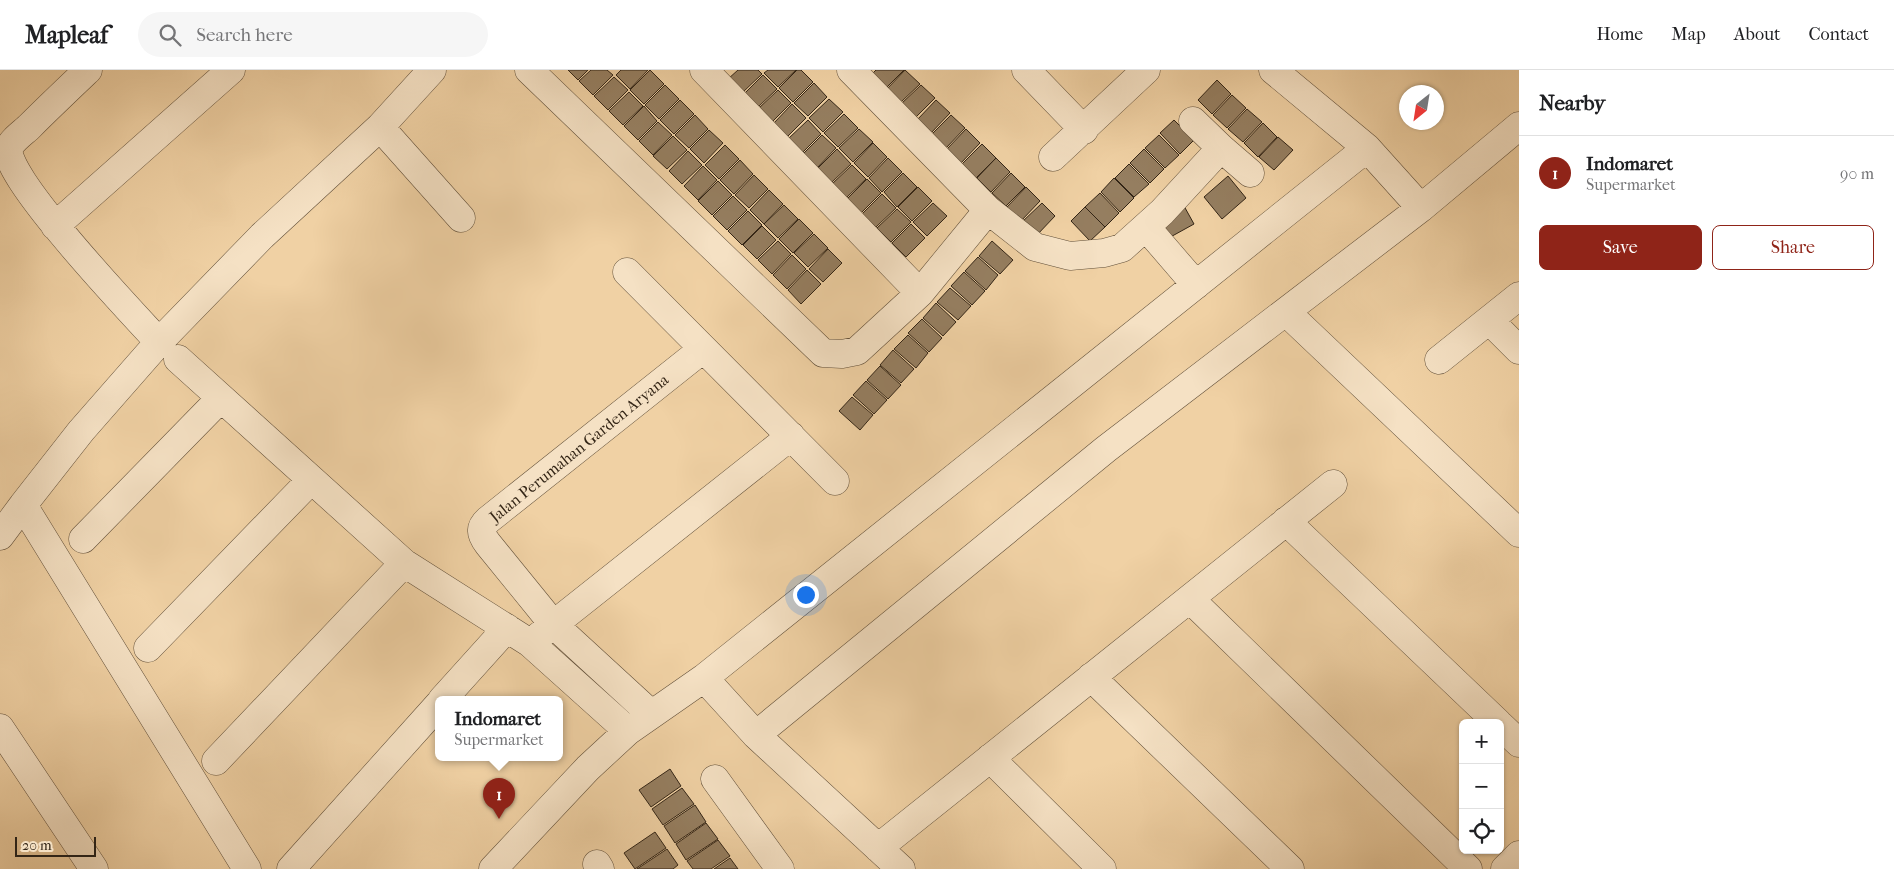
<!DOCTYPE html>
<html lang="en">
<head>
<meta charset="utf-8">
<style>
  body { margin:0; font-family:"IM FELL French Canon",serif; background:#f6f6f6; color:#202124 }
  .controls { position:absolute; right:15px; bottom:15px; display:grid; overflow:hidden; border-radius:8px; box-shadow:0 1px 4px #0004 }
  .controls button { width:45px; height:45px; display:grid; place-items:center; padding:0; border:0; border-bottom:1px solid #e0e0e0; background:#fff; color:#202124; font:25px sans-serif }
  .compass { position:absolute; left:1399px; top:15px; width:45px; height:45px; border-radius:50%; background:#fff; box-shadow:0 1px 4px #0004; rotate:210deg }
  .scale { position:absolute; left:15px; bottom:12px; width:81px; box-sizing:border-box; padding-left:5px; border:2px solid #332516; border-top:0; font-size:14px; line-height:18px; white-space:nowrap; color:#332516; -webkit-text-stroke:4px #f5e1c4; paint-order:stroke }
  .you { position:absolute; left:805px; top:524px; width:18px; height:18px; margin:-12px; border:4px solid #fff; border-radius:50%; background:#1a73e8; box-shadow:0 0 0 8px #1a73e833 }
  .badge { display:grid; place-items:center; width:32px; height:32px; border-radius:50%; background:#8f2418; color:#fff; font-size:16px; font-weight:700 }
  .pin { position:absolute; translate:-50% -41px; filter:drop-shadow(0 1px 2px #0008) }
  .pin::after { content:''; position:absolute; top:26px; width:18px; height:15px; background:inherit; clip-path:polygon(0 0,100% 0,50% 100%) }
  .popup { position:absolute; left:435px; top:626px; width:128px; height:65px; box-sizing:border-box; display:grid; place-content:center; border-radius:8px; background:#fff; filter:drop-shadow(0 1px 4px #0005); font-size:16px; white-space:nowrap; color:#757577 }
  .popup b { font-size:19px; color:#202124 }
  .popup::after { content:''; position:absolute; left:50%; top:100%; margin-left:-10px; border:10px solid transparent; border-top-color:#fff }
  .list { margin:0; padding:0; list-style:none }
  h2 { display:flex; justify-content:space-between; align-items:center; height:65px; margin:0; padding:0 20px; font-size:21px }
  h2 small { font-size:16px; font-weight:400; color:#757577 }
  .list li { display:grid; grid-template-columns:32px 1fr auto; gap:15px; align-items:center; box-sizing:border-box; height:75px; padding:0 20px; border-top:1px solid #e0e0e0 }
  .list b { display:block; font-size:19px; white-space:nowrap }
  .list p { margin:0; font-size:16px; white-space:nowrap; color:#757577 }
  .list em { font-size:16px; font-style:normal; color:#757577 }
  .actions { display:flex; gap:10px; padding:15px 20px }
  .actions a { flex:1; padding:11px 0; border:1px solid #8f2418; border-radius:8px; text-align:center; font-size:18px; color:#8f2418 }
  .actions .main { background:#8f2418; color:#fff }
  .icon { flex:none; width:28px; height:28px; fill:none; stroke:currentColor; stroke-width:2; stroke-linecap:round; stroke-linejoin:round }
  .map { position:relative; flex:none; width:1519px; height:799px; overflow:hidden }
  header { display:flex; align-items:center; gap:30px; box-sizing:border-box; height:70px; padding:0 25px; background:#fff; border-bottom:1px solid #e0e0e0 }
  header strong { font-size:24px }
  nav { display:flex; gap:28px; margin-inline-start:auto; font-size:18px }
  .search { width:350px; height:45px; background:#f6f6f6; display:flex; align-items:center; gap:12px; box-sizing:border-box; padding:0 18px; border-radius:28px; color:#757577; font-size:19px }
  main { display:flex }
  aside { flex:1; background:#fff }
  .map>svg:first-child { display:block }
</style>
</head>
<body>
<header>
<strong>Mapleaf</strong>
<div class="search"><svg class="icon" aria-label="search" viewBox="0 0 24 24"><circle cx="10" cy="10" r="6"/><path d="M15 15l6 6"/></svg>Search here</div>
<nav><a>Home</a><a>Map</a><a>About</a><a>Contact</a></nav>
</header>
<main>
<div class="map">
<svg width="1519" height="799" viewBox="0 0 1519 799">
  <rect width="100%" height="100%" fill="#f0d1a4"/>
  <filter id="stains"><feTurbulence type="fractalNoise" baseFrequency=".004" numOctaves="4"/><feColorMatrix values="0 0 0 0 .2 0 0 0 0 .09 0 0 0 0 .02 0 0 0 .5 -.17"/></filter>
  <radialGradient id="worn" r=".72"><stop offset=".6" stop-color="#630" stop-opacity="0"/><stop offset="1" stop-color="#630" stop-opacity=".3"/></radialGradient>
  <path fill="#957e60" stroke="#332516" d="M 568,0 L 588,0 L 578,10 Z
    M 591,0 L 607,0 L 613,5 L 593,25 L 579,11 Z
    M 621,0 L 648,0 L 630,19 L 616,5 Z
    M 650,0 L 664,14 L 644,34 L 630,20 Z
    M 738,0 L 758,0 L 762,4 L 742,23 L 728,9 Z
    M 768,0 L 796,0 L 778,17 L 764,3 Z
    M 797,0 L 801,0 L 813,12 L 793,32 L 779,18 Z
    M 876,0 L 904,0 L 885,19 L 871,5 Z
    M 905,0 L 920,14 L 900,33 L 886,20 Z
    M 763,5 L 777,19 L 757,38 L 743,25 Z
    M 614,7 L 628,20 L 608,40 L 594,26 Z
    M 1217,10 L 1231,24 L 1212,44 L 1198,30 Z
    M 814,13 L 827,27 L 808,46 L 794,33 Z
    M 665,15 L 679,29 L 659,49 L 645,35 Z
    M 921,15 L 935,28 L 915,48 L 901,34 Z
    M 778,20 L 791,33 L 771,53 L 758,39 Z
    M 629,22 L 643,36 L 623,55 L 609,41 Z
    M 1232,25 L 1246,38 L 1227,58 L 1213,45 Z
    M 829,29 L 843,42 L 823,62 L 809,48 Z
    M 680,30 L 694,44 L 674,64 L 660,50 Z
    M 936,30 L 950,43 L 931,63 L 917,50 Z
    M 792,34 L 806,48 L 786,68 L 773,54 Z
    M 644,36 L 657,51 L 638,70 L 624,56 Z
    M 1247,39 L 1262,52 L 1243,72 L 1228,59 Z
    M 844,44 L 858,58 L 838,77 L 824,63 Z
    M 695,45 L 708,59 L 689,78 L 675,65 Z
    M 951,45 L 965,58 L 946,78 L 932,64 Z
    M 808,50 L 821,64 L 802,83 L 788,69 Z
    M 1174,50 L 1194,70 L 1180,84 L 1160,63 Z
    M 658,52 L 672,65 L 653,85 L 639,71 Z
    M 1263,53 L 1277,67 L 1258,87 L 1244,73 Z
    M 859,59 L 873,72 L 853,92 L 839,78 Z
    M 966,59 L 980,73 L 961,93 L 947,79 Z
    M 709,60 L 723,73 L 704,93 L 690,79 Z
    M 822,65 L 836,78 L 817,98 L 803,84 Z
    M 1159,65 L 1179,85 L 1165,98 L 1145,78 Z
    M 673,66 L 687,80 L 667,99 L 653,86 Z
    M 1278,67 L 1293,80 L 1274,100 L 1259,87 Z
    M 873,73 L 887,87 L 868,107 L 854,93 Z
    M 982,74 L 996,88 L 976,108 L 962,94 Z
    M 725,75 L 739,89 L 719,109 L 705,95 Z
    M 837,79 L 851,94 L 831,113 L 817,99 Z
    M 1144,79 L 1164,99 L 1150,113 L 1130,93 Z
    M 688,81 L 702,95 L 682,114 L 669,101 Z
    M 888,88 L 902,102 L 882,122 L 869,108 Z
    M 996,88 L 1010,102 L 991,122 L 977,108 Z
    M 740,90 L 753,104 L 734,124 L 720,110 Z
    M 1129,94 L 1149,114 L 1134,127 L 1115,108 Z
    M 852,95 L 866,109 L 846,128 L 832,114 Z
    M 703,96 L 717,110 L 698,130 L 684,116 Z
    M 903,103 L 917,117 L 897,137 L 884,122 Z
    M 1011,103 L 1025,117 L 1006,136 L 992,123 Z
    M 754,105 L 768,119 L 749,138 L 735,125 Z
    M 1228,106 L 1246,128 L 1222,149 L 1204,127 Z
    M 1114,108 L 1134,128 L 1120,142 L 1101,122 Z
    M 867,109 L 881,123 L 861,143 L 847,129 Z
    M 718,111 L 732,125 L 712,145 L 698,131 Z
    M 918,117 L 932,131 L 912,151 L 898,137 Z
    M 1026,117 L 1040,131 L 1021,151 L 1007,137 Z
    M 769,120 L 783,134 L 764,154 L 750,140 Z
    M 1100,123 L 1119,143 L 1105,157 L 1085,137 Z
    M 882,124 L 896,138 L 876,157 L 862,144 Z
    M 733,126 L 747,140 L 727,160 L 713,146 Z
    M 933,133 L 947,146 L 927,166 L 913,152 Z
    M 1042,133 L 1055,146 L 1036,166 L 1022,152 Z
    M 784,135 L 798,149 L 778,168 L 764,154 Z
    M 1184,136 L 1194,154 L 1165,170 L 1156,152 Z
    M 1085,137 L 1105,157 L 1090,171 L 1071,151 Z
    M 897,139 L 911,152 L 891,172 L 877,158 Z
    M 748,141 L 762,155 L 742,175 L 728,161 Z
    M 799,149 L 813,163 L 793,183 L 779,169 Z
    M 911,154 L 925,168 L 906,187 L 892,173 Z
    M 762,156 L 776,170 L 757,189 L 743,175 Z
    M 814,164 L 828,178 L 808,197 L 794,183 Z
    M 778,171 L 791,184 L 772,204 L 758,190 Z
    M 992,171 L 1013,190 L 1000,204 L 979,186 Z
    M 828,179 L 842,193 L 823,212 L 809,199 Z
    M 792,185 L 806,199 L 787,219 L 773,205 Z
    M 978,187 L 998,205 L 986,220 L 965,201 Z
    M 807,200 L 821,214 L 801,234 L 788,220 Z
    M 964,202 L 985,221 L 972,235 L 951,216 Z
    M 950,218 L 971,236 L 958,250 L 937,232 Z
    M 936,233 L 956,252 L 943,266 L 923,248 Z
    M 922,249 L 942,268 L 929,282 L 908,263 Z
    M 908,265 L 928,283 L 916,298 L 894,279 Z
    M 893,280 L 914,299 L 901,313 L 880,295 Z
    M 880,296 L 901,315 L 888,329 L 867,310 Z
    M 866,311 L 887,330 L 874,344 L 853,325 Z
    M 852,327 L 873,345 L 860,360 L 839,341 Z
    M 670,699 L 681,716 L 651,737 L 639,720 Z
    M 682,718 L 694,734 L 663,755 L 652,739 Z
    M 695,735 L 706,752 L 675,773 L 664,756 Z
    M 706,753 L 718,769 L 686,790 L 676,774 Z
    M 655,762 L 666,778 L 635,799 L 624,783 Z
    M 718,770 L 730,786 L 711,799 L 693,799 L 687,791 Z
    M 667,779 L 678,795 L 673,799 L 637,799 Z
    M 730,788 L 738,799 L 714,799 Z"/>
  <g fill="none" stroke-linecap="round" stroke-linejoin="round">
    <g stroke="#62503a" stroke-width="29">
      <path id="minor" d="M 88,0 C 68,19 49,37 30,56 C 24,62 12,70 9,78 C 0,104 136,247 159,272
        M 529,0 L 823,283 L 842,284 L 857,281 L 920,223
        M 704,0 L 920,223 L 988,140
        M 851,0 L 988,140 L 1035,177 L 1070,186 L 1104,183 L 1122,178 L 1162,142 L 1221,78 L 1250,103
        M 1026,0 L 1084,60
        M 1273,0 L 1367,78 L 1421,138
        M 1193,51 L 1221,78
        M 380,57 L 461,148
        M 1053,87 L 1146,0
        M 55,156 L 231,0
        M 1146,157 L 1196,215
        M 627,202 L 835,411
        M 1286,242 L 1519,463
        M 1489,250 L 1519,280
        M 178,289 L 404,493 L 530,573 L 628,661
        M 1439,290 L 1519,226
        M 1286,451 L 1498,653
        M 0,466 L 23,435
        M 83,469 L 221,328
        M 1190,529 L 1468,799
        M 539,566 L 791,366
        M 148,578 L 311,410
        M 1091,607 L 1290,799
        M 704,608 L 1367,78
        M 442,630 L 507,558
        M 651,644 L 553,554 L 488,474 C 481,465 479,458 488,450 L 703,279
        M 1500,655 L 1519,673
        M 0,658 L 94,799
        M 756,665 L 1106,379 L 1421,138 L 1519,56
        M 990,688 L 1102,799
        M 216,691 L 404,493
        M 715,709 L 780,799
        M 878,778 L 1333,414
        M 597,794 L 600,799
        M 247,799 L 23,435 L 81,361 L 159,272 L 262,166 L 380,57 L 432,0
        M 291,799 L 439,634
        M 493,799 L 588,698 L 628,661 L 704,608 L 756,665 L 901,799
        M 1505,799 L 1519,785"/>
    </g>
    <use href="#minor" stroke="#f5e1c4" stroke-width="28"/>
  </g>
  <g text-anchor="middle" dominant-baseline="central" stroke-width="5" stroke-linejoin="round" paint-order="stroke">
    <g font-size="16" fill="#332516" stroke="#f5e1c4">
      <text transform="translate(579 378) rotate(-39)">Jalan Perumahan Garden Aryana</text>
    </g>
  </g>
  <rect width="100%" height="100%" filter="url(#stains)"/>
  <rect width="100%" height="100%" fill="url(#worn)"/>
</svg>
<div class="controls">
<button>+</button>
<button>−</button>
<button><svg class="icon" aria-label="locate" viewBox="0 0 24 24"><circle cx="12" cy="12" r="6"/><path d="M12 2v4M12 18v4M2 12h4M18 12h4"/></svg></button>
</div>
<svg class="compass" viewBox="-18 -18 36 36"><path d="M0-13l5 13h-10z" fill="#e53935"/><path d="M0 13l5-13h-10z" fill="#757577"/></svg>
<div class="scale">20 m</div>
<div class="you"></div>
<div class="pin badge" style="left:499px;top:749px">1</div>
<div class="popup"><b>Indomaret</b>Supermarket</div>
</div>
<aside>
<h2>Nearby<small></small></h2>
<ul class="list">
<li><span class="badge">1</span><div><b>Indomaret</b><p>Supermarket</p></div><em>90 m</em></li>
</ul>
<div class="actions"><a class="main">Save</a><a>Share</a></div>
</aside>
</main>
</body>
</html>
